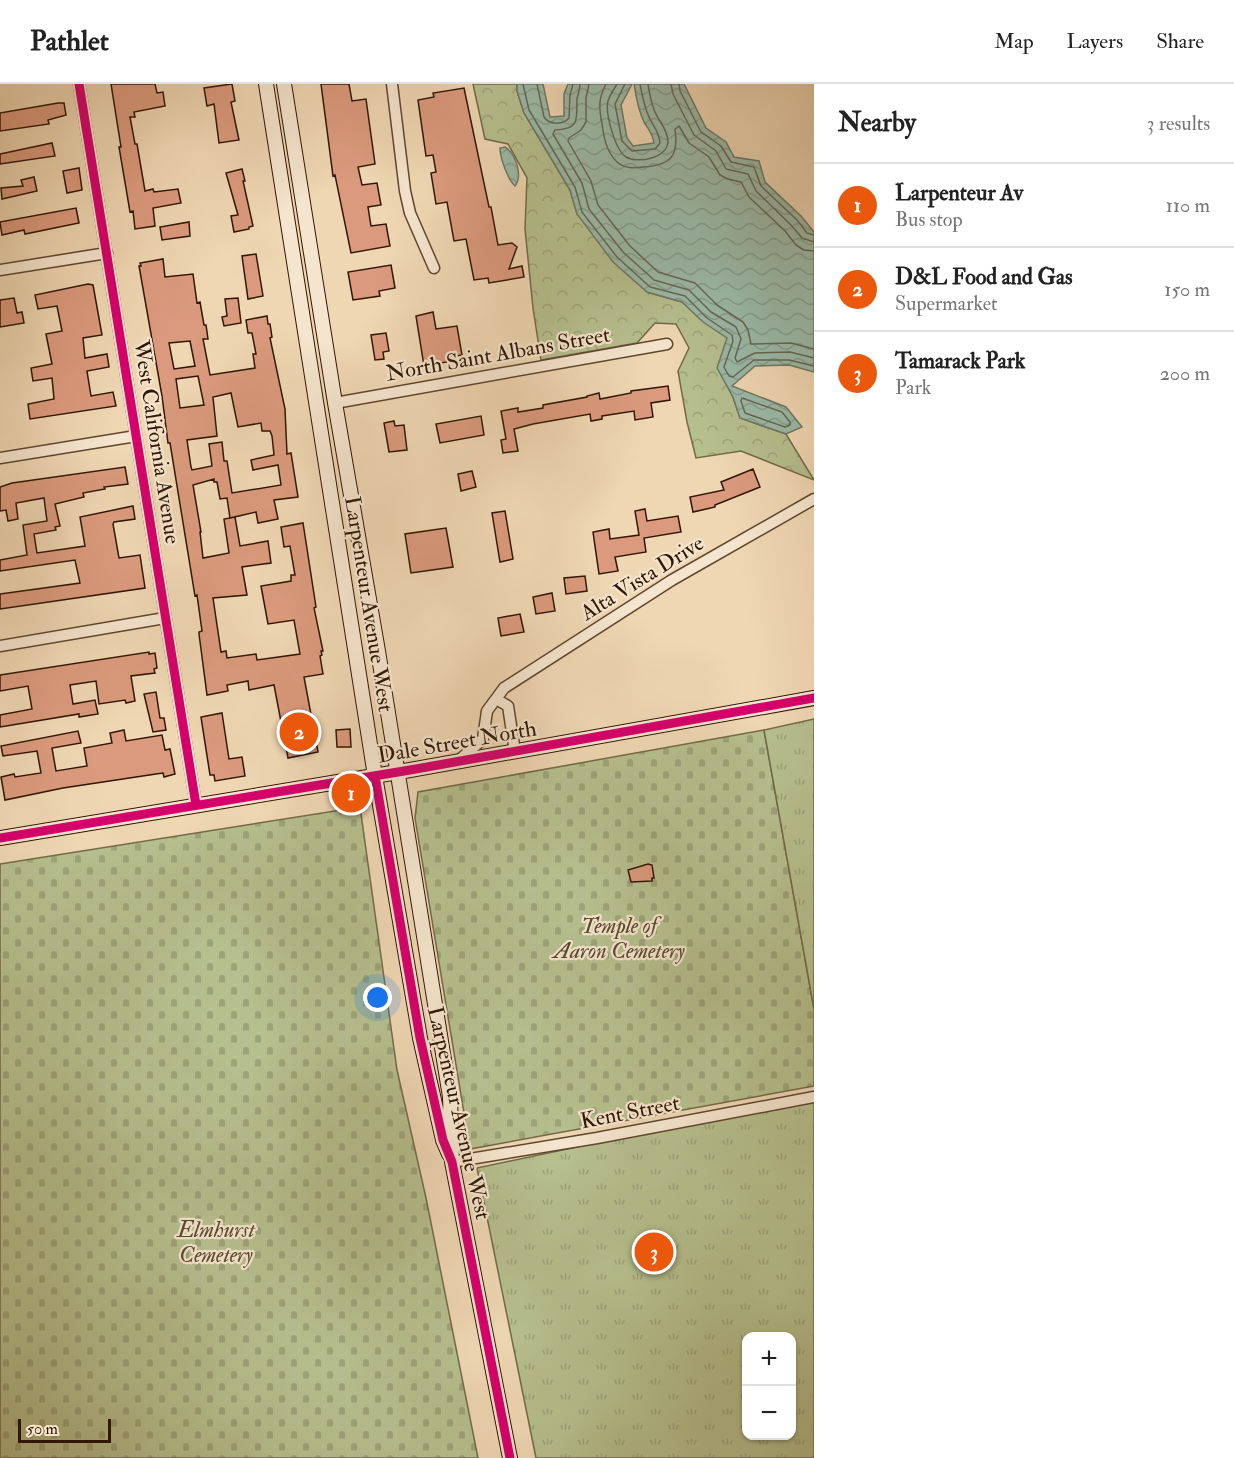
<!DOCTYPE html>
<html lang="en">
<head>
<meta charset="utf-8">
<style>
  body { margin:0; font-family:"IM FELL Double Pica",serif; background:#f6f6f6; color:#222 }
  .controls { position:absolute; right:18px; bottom:18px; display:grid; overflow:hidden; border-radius:12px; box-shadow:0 2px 4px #0004 }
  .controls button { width:54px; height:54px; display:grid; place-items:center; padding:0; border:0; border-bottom:2px solid #e0e0e0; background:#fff; color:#222; font:30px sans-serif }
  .scale { position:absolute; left:18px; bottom:15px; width:93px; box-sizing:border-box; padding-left:6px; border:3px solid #301603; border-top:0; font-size:16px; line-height:21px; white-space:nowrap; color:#301603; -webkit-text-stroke:4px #f5e5ce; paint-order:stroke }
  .you { position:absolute; left:378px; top:914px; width:21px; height:21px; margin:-15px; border:4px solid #fff; border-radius:50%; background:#1a73e8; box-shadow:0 0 0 9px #1a73e833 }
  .badge { display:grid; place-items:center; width:39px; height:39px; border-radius:50%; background:#ea580c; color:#fff; font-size:20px; font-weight:700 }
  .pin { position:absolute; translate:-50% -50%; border:3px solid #fff; box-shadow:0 2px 6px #0006 }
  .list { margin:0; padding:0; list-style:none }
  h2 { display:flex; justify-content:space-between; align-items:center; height:78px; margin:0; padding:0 24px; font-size:26px }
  h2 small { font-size:20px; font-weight:400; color:#767676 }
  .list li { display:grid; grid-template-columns:39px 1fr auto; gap:18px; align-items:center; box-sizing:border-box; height:84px; padding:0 24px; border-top:2px solid #e0e0e0 }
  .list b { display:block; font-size:22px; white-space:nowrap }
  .list p { margin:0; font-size:20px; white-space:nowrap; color:#767676 }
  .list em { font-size:20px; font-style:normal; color:#767676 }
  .map { position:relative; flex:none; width:814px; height:1374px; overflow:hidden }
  header { display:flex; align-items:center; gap:36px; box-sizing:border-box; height:84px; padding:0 30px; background:#fff; border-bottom:2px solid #e0e0e0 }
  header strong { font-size:28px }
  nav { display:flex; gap:33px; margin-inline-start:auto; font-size:21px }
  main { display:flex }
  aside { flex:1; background:#fff }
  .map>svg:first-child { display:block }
</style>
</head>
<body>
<header>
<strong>Pathlet</strong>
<nav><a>Map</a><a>Layers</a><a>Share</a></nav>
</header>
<main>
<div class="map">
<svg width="814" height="1374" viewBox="0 0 814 1374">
  <defs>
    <pattern id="forest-crowns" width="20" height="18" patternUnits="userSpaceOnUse" patternTransform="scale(1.5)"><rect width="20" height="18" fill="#b6bf8e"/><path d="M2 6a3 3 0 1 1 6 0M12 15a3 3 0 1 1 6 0" fill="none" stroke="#9da379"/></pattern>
    <pattern id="cemetery-stones" width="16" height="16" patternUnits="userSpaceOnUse" patternTransform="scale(1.5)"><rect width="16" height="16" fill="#b6bf8e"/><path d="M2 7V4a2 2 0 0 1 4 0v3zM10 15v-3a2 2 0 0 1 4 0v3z" fill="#9da379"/></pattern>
    <pattern id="park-tufts" width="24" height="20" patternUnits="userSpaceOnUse" patternTransform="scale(1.5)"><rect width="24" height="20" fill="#b6bf8e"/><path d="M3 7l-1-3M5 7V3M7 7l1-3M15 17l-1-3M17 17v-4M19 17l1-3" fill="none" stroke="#9da379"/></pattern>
    <pattern id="water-waves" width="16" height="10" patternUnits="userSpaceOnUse" patternTransform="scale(1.5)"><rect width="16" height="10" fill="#9bbaa8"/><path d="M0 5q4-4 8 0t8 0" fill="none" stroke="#869f8f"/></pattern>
  </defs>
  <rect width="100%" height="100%" fill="#efd7b3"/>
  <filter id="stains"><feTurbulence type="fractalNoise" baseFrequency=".00333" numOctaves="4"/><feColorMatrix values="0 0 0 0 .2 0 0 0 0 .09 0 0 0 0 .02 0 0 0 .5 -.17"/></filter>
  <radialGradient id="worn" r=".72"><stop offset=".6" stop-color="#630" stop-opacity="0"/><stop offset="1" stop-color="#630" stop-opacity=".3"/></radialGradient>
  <path fill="url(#forest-crowns)" stroke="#736a48" stroke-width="1.5" d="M 473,0 L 517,0 L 517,7 L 524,29 L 570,106 L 577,130 L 647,208 L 682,218 L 728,254 L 718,284 L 733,313 L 740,334 L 786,350 L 814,396 L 741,367 L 696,374 L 687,338 L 678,287 L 689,264 L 676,240 L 655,239 L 637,259 L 541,276 L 533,224 L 525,145 L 527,94 L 508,60 L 485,55 Z"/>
  <path fill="url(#cemetery-stones)" stroke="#736a48" stroke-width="1.5" d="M 764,646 L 814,925 L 814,1002 L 470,1065 L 415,734 L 418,708 Z
    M 360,723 L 397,986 L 426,1114 L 478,1374 L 0,1374 L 0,780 Z"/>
  <path fill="url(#park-tufts)" stroke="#736a48" stroke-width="1.5" fill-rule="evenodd" d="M 814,635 L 814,925 L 764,646 Z
    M 814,1013 L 814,1374 L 536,1374 L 477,1084 ZM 746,1252 L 792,1252 L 792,1352 L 746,1352 Z"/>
  <path fill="url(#water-waves)" stroke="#707866" stroke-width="1.5" d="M 517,0 L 543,0 L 550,33 L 564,32 L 564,10 L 568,0 L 632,0 L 621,21 L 627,54 L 633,62 L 654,59 C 653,50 649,46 644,38 C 638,26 636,13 634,0 L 684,0 L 706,44 L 726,58 L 734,73 L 759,77 L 765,98 L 801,132 L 814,148 L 814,288 L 789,281 L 755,282 L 732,302 L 786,323 L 802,343 L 786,350 L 740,334 L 733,313 L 717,284 L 727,254 L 703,238 L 682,218 L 647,208 L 613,178 L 577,130 L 570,106 L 524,29 L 517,7 Z
    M 505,63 C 516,70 523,92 515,102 C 508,96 500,74 500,64 Z"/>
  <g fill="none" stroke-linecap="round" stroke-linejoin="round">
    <path stroke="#666856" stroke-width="1.5" d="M 523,0 L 529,26 L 575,103 L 582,128 L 617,173 L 650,203 L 685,212 L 707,234 L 732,251 L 733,257 L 724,283 L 729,292 L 733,293 L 754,276 L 789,276 L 814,282
      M 537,0 L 544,33 C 549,41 563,41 569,34 L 570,11 L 573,0
      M 580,0 C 580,5 578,10 577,15 C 576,35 581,45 555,46 L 553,50 L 582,99 L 589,125 L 623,168 L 654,196 L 689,206 L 711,228 L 736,243 L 741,255 L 735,274 L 737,278 L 755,269 L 790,268 L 814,274
      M 589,0 L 586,14 L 586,38 L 581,46 L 569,54 L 568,57 L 591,97 L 598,121 L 630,162 L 658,188 L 695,199 L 717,221 L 743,238 L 748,246 L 751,260 L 791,259 L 814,265
      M 606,0 C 598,15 599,24 602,40 C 604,54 606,67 617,78 C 625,85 634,84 644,83 C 671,81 679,72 675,45 L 679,42 L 689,59 L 709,73 L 720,91 L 728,95 L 741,98 L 749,113 L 785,147 L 796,161 L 804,166 L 814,167
      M 617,0 C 614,5 610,11 608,17 C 605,29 615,66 626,73 C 638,80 668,74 668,57 C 667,46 662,41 657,32 C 651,22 650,11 648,0
      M 625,0 L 615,20 L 622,57 L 632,67 L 655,65 L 660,59 C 659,47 653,42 649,33 C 644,22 642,11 640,0
      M 671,0 L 673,10 L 694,51 L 716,67 L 726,85 L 748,90 L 756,107 L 791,141 L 802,154 L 814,158
      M 679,0 L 680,7 L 701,48 L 721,62 L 731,78 L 754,83 L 761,102 L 797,136 L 807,149 L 814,151
      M 742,314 L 782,328 L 790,338 L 790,341 L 785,343 L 745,329 L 741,317 Z"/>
  </g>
  <path fill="#db9a7d" stroke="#301603" stroke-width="1.5" fill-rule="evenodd" d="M 111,0 L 155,0 L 157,9 L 163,8 L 165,22 L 134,28 L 135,33 L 130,33 L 135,60 L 137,60 L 145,107 L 153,105 L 154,108 L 178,105 L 181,119 L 153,124 L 155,142 L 135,145 L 133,127 L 130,128 L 119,63 L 121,63 Z
    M 232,0 L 235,17 L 231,18 L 239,56 L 219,59 L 214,20 L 207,22 L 204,4 Z
    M 321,0 L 349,0 L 352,17 L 366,15 L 375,80 L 358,83 L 362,101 L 377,99 L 381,121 L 368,123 L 371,142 L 386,140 L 390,162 L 351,169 L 335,91 L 333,92 Z
    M 464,4 L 489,123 L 491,123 L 498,161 L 512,159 L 517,163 L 509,185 L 522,182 L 524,193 L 489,199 L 488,194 L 474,196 L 466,155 L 454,157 L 447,118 L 436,120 L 431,89 L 436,88 L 433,71 L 426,72 L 418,16 L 434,13 L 433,9 Z
    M 58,19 L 64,19 L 66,31 L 48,36 L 49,40 L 0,47 L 0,29 Z
    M 52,59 L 55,72 L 0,80 L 0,70 Z
    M 79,84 L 82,106 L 67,109 L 63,87 Z
    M 242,85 L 245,97 L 243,97 L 253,142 L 249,143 L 249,145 L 234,148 L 231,132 L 238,131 L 226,89 Z
    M 34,93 L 37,107 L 2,115 L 1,104 L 23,102 L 21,96 Z
    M 76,124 L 79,139 L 25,150 L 24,146 L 2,151 L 0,138 Z
    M 189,138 L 190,152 L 162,156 L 160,143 Z
    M 256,170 L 263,212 L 248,215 L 242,172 Z
    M 163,175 L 165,193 L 193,190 L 197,219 L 200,218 L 204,241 L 206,241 L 208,255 L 203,255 L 210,291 L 255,284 L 253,270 L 256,270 L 252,249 L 248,249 L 246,236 L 267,232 L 268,240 L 270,240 L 272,253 L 270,254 L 285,325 L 287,370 L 291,369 L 298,413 L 274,416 L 278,435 L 258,439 L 256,428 L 230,434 L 227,414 L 220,415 L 217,398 L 214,398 L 214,395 L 193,401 L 201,448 L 200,448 L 203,474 L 229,469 L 224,435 L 235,433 L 240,462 L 268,457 L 271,479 L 242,483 L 247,511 L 213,514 L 221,568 L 226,567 L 227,574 L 256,570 L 257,576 L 300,570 L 294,536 L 268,540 L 261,502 L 291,497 L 291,491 L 295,491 L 290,462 L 284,463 L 281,443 L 303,439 L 316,523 L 314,524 L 323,567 L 321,567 L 322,571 L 320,572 L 323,590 L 304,593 L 318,668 L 288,674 L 274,601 L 249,606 L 248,597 L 227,601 L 228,607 L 207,611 L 199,550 L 199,548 L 202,547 L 197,511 L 195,512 L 170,359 L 168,359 L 162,312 L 139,182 L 141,182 L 140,179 ZM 190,257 L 195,282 L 174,285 L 169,259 ZM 198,292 L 204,321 L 180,324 L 176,295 ZM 231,309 L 238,343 L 261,339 L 262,347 L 270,347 L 272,352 L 274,371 L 251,376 L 253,386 L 278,381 L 281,401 L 232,409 L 227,377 L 224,377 L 222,358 L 209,360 L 212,382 L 192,386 L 191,383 L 187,356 L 217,352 L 213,313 Z
    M 391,181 L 395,204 L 379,207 L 380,212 L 353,216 L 348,188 Z
    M 88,200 L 93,201 L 102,251 L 83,254 L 85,274 L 107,270 L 109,283 L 87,287 L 91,312 L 113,308 L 116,322 L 30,335 L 28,320 L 54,315 L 52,294 L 33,297 L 31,284 L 52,280 L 46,250 L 62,247 L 57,222 L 38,225 L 35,211 Z
    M 14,214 L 17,229 L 22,228 L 24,239 L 0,243 L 0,216 Z
    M 238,214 L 241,239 L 224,242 L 222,233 L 227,232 L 225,215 Z
    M 433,228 L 436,245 L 457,242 L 462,271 L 446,274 L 447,278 L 424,282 L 416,232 Z
    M 386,249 L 389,267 L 383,268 L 384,275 L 375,276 L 371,251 Z
    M 668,302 L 670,316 L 651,319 L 653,333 L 635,336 L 634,327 L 602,332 L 602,335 L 591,337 L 590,330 L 533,340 L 514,345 L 518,367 L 503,369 L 501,356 L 506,355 L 501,327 L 518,324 L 518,328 L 543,324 L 543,321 L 587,313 L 587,312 L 599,309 L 600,315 L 631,309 L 631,307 Z
    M 481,332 L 484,351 L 440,359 L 436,340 Z
    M 394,337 L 395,342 L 404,341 L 407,366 L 389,368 L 384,339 Z
    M 125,383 L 128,400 L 104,403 L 105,405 L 83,409 L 84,413 L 55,420 L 60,442 L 55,443 L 56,446 L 34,450 L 37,469 L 85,462 L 80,433 L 133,422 L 135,435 L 114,438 L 113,440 L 119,474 L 140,471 L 145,504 L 0,525 L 0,510 L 80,499 L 75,476 L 0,487 L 0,476 L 27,471 L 23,441 L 47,437 L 44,414 L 16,419 L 18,435 L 8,437 L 6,426 L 0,427 L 0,403 L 12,399 Z
    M 753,385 L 760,403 L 715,421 L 715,423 L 693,428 L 690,413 L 724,406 L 721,398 Z
    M 472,387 L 476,403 L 461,407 L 458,390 Z
    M 645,425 L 647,437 L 678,432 L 681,448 L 644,454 L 646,468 L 615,473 L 618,487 L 599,490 L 593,448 L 609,445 L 610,455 L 639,451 L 635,427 Z
    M 505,427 L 513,475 L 500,478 L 492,429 Z
    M 446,444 L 453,483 L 411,489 L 405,450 Z
    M 585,492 L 587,507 L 566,510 L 564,494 Z
    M 552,509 L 555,527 L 536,530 L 533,513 Z
    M 520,530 L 524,548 L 501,552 L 498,534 Z
    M 149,568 L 149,570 L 155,569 L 157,584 L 154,585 L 155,589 L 131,592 L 135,617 L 126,619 L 125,616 L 99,620 L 96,597 L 70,601 L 73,620 L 95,616 L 98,630 L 79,633 L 79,630 L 0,643 L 0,631 L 32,625 L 28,602 L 0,607 L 0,591 Z
    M 156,608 L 160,634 L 164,634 L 166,646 L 153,648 L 144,610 Z
    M 222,629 L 229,675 L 242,673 L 245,692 L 215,697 L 214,691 L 210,691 L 201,633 Z
    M 350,645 L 351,663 L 337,663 L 336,646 Z
    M 124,646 L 126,657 L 162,651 L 165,666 L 170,665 L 175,690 L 164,693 L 163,689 L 156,690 L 63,704 L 5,716 L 1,693 L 14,690 L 15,693 L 41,689 L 37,667 L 3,672 L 1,662 L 78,647 L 81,659 L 52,664 L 56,687 L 87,682 L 84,664 L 112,659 L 110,649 Z
    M 648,780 L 652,781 L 654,794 L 652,794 L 652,797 L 631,798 L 628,786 Z"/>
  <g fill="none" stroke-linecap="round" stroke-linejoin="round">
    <g stroke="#60462f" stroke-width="13">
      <path id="street" d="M 79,0 L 196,721
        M 392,0 L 405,107 L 410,129 L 434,184
        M 0,186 L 107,169
        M 335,319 L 667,260
        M 0,374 L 136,352
        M 0,562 L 165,534
        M 496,615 L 508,622 L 515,668
        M 457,678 L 483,655 L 487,627 L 504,604 L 672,496 L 814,415
        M 452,1078 L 597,1054 L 814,1013"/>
    </g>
    <g stroke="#301603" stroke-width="16">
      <path id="secondary" d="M 266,0 L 375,692 L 420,954 L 443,1056 L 449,1070
        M 284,0 L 335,319 L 378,567 L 450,1013 L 452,1078 L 510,1374
        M 0,754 L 410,686 L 814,614"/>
    </g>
    <use href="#street" stroke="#f5e5ce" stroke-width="10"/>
    <use href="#secondary" stroke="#f5e5ce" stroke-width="14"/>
    <g stroke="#f5e5ce" stroke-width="13">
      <path id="cycleway" d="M 79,0 L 196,721
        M 375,692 L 420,954 L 443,1056 L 452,1078 L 510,1374
        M 0,754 L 410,686 L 814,614"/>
    </g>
    <use href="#cycleway" stroke="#d6006c" stroke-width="9"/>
  </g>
  <g text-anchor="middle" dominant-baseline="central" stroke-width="4.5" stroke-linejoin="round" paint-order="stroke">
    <g font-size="22" fill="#301603" stroke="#f5e5ce">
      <text transform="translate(498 270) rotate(-10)">North Saint Albans Street</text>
      <text transform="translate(157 358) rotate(81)">West California Avenue</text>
      <text transform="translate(642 494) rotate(-32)">Alta Vista Drive</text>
      <text transform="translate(369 520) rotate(81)">Larpenteur Avenue West</text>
      <text transform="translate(457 658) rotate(-10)">Dale Street North</text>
      <text transform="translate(630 1028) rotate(-11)">Kent Street</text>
      <text transform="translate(459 1029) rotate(77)">Larpenteur Avenue West</text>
    </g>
    <g font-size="22" font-style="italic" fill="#58492d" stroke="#f5e5ce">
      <text x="619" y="842">Temple of<tspan x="619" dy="25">Aaron Cemetery</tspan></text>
      <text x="216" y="1146">Elmhurst<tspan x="216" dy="25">Cemetery</tspan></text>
    </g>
  </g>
  <rect width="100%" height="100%" filter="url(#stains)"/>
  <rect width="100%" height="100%" fill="url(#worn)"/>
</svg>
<div class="controls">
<button>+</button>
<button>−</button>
</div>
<div class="scale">50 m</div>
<div class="you"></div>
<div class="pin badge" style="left:351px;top:709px">1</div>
<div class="pin badge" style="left:299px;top:648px">2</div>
<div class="pin badge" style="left:654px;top:1168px">3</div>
</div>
<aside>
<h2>Nearby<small>3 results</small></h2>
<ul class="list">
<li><span class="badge">1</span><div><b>Larpenteur Av</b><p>Bus stop</p></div><em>110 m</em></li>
<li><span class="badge">2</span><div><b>D&amp;L Food and Gas</b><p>Supermarket</p></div><em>150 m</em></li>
<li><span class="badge">3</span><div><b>Tamarack Park</b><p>Park</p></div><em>200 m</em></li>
</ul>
</aside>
</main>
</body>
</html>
